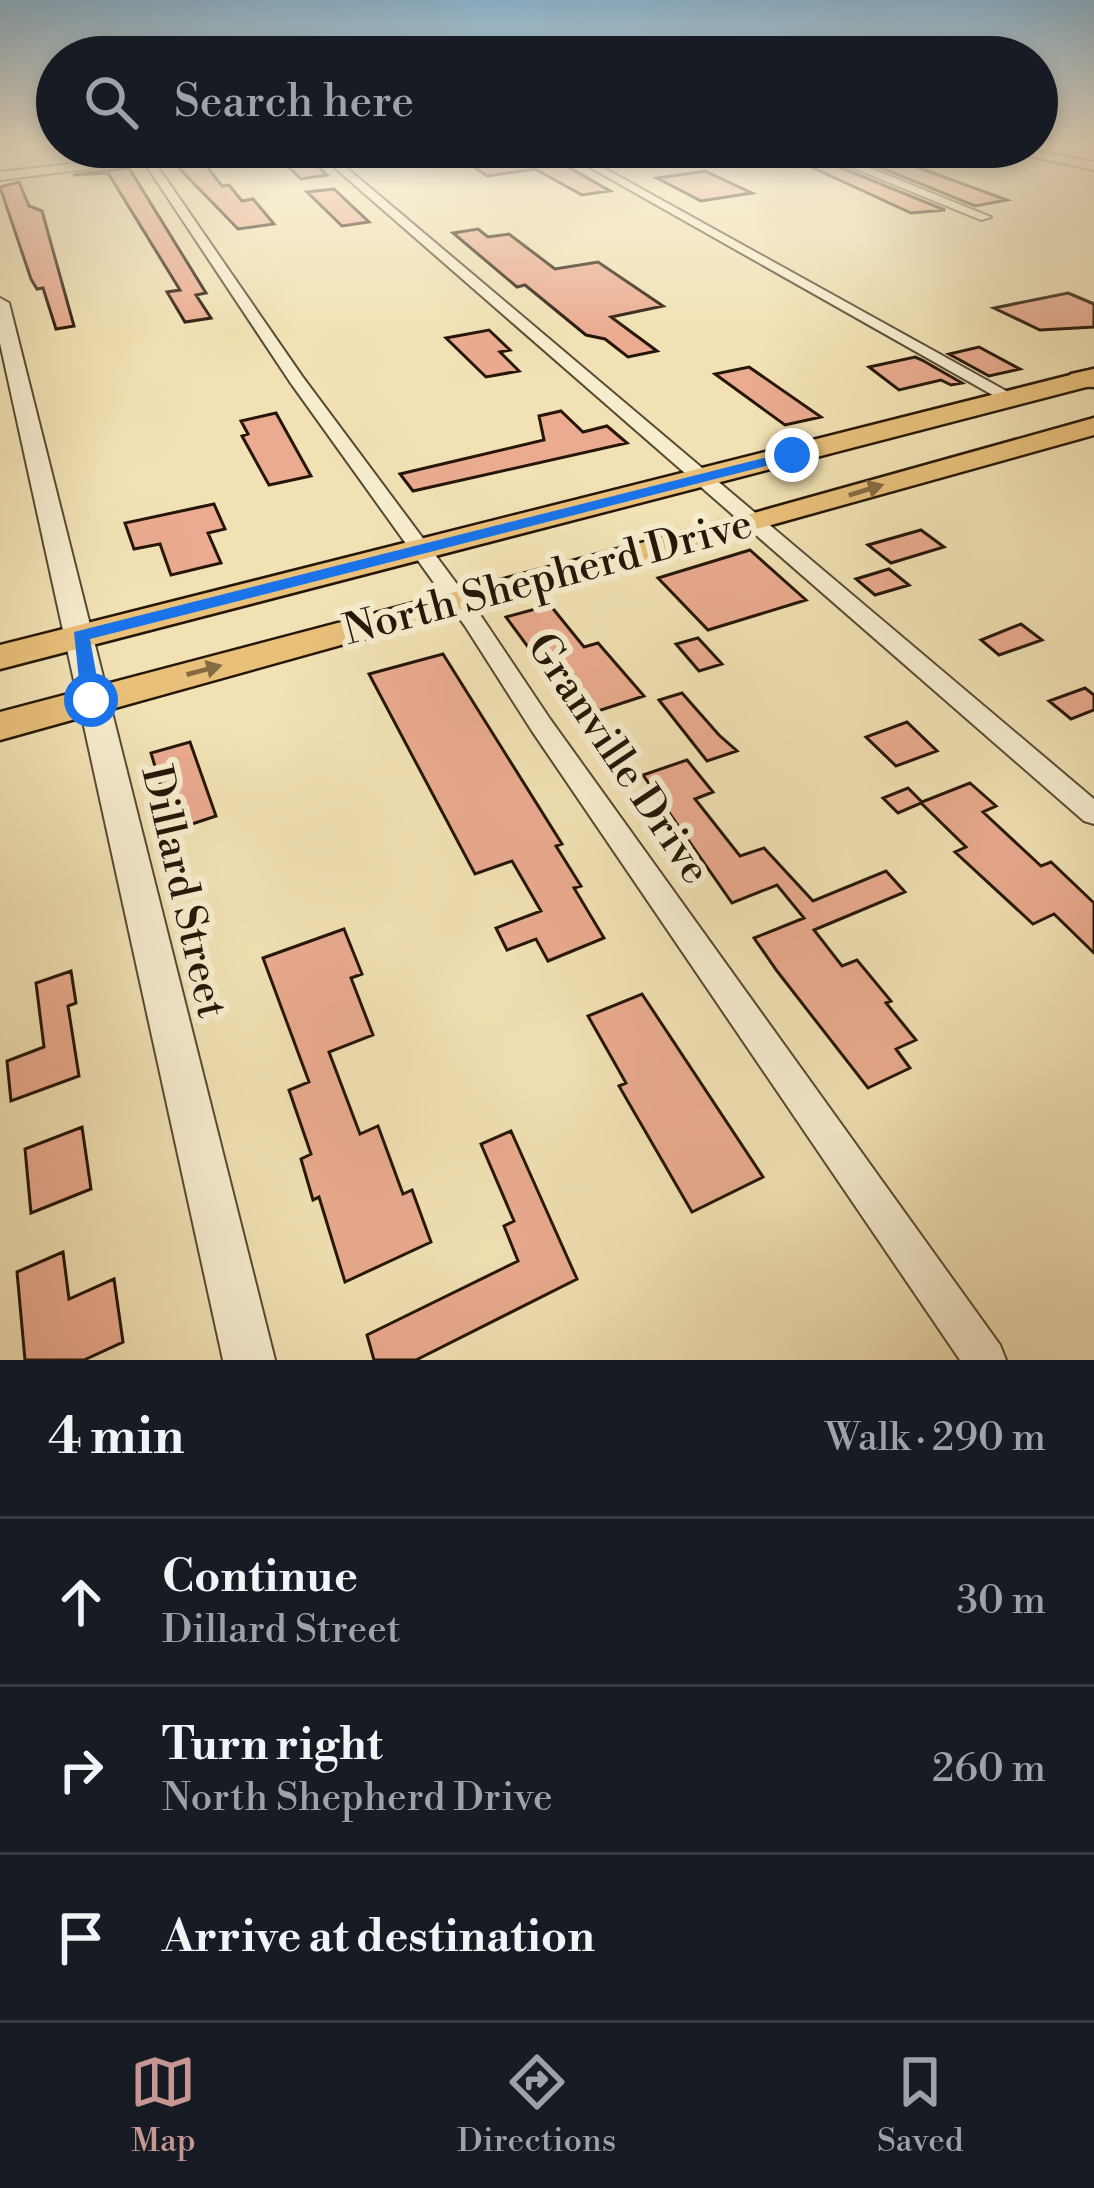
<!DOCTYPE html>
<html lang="en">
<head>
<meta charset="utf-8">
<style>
  body { margin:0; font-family:"Libre Bodoni",serif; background:#20242c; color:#f1f3f6 }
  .stop { position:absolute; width:36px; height:36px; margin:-27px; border:9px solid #1a73e8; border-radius:50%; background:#fff }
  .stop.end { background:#1a73e8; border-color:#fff; box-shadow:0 3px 12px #0008 }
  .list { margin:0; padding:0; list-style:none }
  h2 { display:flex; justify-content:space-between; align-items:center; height:156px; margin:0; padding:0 48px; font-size:51px }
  h2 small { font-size:39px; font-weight:400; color:#9ea1a6 }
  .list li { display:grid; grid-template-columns:78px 1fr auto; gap:36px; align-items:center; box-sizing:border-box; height:168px; padding:0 48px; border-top:3px solid #363941 }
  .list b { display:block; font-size:45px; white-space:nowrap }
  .list p { margin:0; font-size:39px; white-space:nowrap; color:#9ea1a6 }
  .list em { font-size:39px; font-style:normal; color:#9ea1a6 }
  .icon { flex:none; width:66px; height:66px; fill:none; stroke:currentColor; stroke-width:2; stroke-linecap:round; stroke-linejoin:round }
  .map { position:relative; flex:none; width:1094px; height:1360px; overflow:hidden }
  .search { position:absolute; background:#171b24; box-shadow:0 6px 18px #0003; left:36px; right:36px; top:36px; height:132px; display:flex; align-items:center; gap:30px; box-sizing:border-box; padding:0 42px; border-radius:66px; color:#9ea1a6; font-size:45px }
  .sheet { height:660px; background:#171b24 }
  nav { display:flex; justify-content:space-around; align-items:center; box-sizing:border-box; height:168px; border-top:3px solid #363941; background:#171b24; font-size:33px; color:#9ea1a6 }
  nav a { display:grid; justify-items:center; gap:6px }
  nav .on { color:#c59692 }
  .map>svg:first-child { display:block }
</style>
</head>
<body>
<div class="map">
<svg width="1094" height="1360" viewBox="0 0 1094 1360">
  <rect width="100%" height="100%" fill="#f1e1b4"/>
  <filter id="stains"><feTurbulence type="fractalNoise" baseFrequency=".00167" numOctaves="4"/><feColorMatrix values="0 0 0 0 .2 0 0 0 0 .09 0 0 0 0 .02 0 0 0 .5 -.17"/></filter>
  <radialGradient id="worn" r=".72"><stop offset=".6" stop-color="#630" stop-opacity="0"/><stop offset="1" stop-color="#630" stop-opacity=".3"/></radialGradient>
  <path fill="#eaab90" stroke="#251608" stroke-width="3" d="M 856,147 L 919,147 L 920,151 L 895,159 L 1007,200 L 975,206 L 842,152 Z
    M 294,148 L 303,152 L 327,175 L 301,179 L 271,150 Z
    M 551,150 L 575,164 L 565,165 L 610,191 L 582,195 L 535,169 L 487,176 L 464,160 Z
    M 812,156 L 945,210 L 911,213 L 794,159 Z
    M 201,159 L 222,186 L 229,185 L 242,201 L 253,199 L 274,224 L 238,229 L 174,163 Z
    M 129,168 L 206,293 L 196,295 L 211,318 L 185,322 L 167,292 L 180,290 L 108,173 L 73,175 Z
    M 705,171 L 752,193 L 701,201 L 657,178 Z
    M 19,182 L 29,206 L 42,211 L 74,326 L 56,329 L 43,288 L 37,289 L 31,279 L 0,187 Z
    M 334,189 L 369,222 L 342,226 L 307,192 Z
    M 478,229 L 488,237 L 509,234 L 555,269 L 598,262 L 663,306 L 611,317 L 657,351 L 628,357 L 605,339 L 586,335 L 525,285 L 517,287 L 453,233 Z
    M 1068,293 L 1094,304 L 1094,327 L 1040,330 L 994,308 Z
    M 489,330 L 510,350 L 500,352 L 519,371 L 486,377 L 446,338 Z
    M 979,347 L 1020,369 L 989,376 L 949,354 Z
    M 915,357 L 922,360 L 962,383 L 951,385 L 941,380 L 899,390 L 869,367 Z
    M 749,367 L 821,417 L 785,425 L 715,374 Z
    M 561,411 L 583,432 L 607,426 L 627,443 L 413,491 L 400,474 L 544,440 L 539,416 Z
    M 276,413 L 311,476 L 269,485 L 242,436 L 248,434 L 241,421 Z
    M 214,504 L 225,529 L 208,533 L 221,563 L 171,575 L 160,544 L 134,549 L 125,523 Z
    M 921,530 L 944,547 L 891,563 L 868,545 Z
    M 750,550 L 806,600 L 708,630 L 658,578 Z
    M 889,569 L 909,585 L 875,595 L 856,579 Z
    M 550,605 L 584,647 L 598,643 L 644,696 L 598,711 L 568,671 L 550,677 L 506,617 Z
    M 1021,624 L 1042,640 L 999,655 L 981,640 Z
    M 698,638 L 722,664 L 699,671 L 676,644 Z
    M 443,654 L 562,844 L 556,846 L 581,886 L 574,888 L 604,938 L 548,961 L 536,939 L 507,950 L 496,928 L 541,911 L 512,861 L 475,874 L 369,674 Z
    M 1085,688 L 1094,695 L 1094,710 L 1071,719 L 1049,701 Z
    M 682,693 L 719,735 L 737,751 L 707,761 L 659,700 Z
    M 907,722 L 937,751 L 896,766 L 866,737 Z
    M 190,742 L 216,816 L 174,830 L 151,753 Z
    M 687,760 L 713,792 L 695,799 L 740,856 L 764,848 L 813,901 L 886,871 L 905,892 L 814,930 L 842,966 L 857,960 L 891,1001 L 886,1003 L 916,1040 L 896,1049 L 910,1068 L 868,1088 L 777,971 L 754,938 L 804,918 L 777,885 L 732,903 L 643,775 Z
    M 970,783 L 996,806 L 983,812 L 1041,866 L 1051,862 L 1094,903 L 1094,953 L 1054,914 L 1033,924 L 955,852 L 966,847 L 921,803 L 898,813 L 883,798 L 908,788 L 922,802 Z
    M 344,929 L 362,974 L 351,978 L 373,1035 L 329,1052 L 360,1134 L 378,1126 L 403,1194 L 412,1190 L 431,1242 L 345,1282 L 319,1197 L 313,1200 L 301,1159 L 311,1154 L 289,1090 L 309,1082 L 263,958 Z
    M 71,971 L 76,1003 L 68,1006 L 79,1076 L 11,1101 L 7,1061 L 44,1047 L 36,983 Z
    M 642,994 L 763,1177 L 692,1212 L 619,1086 L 626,1083 L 588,1016 Z
    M 82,1127 L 91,1189 L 31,1213 L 25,1149 Z
    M 511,1131 L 577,1279 L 416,1360 L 374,1360 L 367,1335 L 518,1261 L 504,1226 L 514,1221 L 481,1144 Z
    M 63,1252 L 69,1299 L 114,1279 L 123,1342 L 84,1360 L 25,1360 L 17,1272 Z"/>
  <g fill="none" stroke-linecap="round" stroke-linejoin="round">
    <g stroke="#584933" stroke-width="4">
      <path id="minor" d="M 134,147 L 144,147 L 302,376 L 483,619 L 550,719 L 1000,1345 L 1006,1360 L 960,1360 L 532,731 L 465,626 L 290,382 Z
        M 311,147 L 322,147 L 1094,799 L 1094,824 L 1084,821 Z
        M 554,147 L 566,147 L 1019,398 L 1005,402 Z
        M 715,147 L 832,147 L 825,150 L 991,217 L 981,220 L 812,151 L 768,155 Z"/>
    </g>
    <g stroke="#584933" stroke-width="4">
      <path id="tertiary" d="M 223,147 L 262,147 L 0,180 L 0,172 Z
        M 989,147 L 1015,147 L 1094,162 L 1094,170 Z
        M 0,298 L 9,303 L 275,1360 L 223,1360 L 0,343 Z"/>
    </g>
    <g stroke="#251608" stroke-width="5">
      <path id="primary" d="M 1094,369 L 1094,385 L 0,669 L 0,645 Z
        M 1094,418 L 1094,435 L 0,740 L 0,712 L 743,516 Z"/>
    </g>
    <g stroke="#251608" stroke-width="5">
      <path id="motorway" d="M 1094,369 L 1094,387 L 1071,386 L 1067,380 L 1071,374 Z"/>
    </g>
    <use href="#minor" fill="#f6ecce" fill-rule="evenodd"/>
    <use href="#tertiary" fill="#f6ecce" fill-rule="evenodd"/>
    <use href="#primary" fill="#e8c07a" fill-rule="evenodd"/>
    <use href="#motorway" fill="#e8c07a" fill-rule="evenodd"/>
  </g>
  <defs><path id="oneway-solid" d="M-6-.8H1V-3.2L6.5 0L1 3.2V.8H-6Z" transform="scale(3)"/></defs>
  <g fill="#866b41">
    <use href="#oneway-solid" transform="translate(866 490) rotate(-17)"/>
    <use href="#oneway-solid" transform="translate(204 670) rotate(-15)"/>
  </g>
  <linearGradient id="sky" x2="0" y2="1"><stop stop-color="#8bb7d5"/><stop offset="0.43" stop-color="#f9f2dd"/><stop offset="1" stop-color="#f9f2dd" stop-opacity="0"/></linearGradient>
  <rect width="1094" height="335" fill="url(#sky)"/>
  <path fill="#1a73e8" d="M 792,451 L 797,458 L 90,639 L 101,700 L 91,707 L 81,700 L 74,632 Z"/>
  <g text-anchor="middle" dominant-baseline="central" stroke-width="12" stroke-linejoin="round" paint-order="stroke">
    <g font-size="42" fill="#251608" stroke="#f6ecce">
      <text transform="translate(548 578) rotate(-15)">North Shepherd Drive</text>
      <text transform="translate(618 759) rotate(56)">Granville Drive</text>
      <text transform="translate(183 892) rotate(77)">Dillard Street</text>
    </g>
  </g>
  <rect width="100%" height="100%" filter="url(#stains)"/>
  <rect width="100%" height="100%" fill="url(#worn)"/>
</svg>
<div class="stop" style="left:91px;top:700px"></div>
<div class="stop end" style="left:792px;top:455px"></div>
<div class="search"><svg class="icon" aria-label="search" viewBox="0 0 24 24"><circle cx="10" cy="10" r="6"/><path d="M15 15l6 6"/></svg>Search here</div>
</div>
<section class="sheet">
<h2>4 min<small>Walk · 290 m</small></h2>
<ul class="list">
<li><svg class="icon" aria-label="ahead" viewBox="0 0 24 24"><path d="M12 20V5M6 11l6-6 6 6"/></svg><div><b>Continue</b><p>Dillard Street</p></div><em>30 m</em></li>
<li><svg class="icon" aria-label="right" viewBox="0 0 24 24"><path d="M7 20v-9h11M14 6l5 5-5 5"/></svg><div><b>Turn right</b><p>North Shepherd Drive</p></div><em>260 m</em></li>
<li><svg class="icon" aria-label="arrive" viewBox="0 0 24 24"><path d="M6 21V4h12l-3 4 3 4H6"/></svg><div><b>Arrive at destination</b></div></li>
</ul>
</section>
<nav>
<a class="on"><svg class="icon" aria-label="map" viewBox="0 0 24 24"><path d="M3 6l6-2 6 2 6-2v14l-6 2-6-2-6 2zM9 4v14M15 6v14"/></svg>Map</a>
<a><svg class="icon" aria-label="directions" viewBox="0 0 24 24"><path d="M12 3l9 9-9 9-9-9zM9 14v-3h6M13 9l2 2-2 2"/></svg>Directions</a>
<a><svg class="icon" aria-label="saved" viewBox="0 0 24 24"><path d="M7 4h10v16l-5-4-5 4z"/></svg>Saved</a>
</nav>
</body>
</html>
